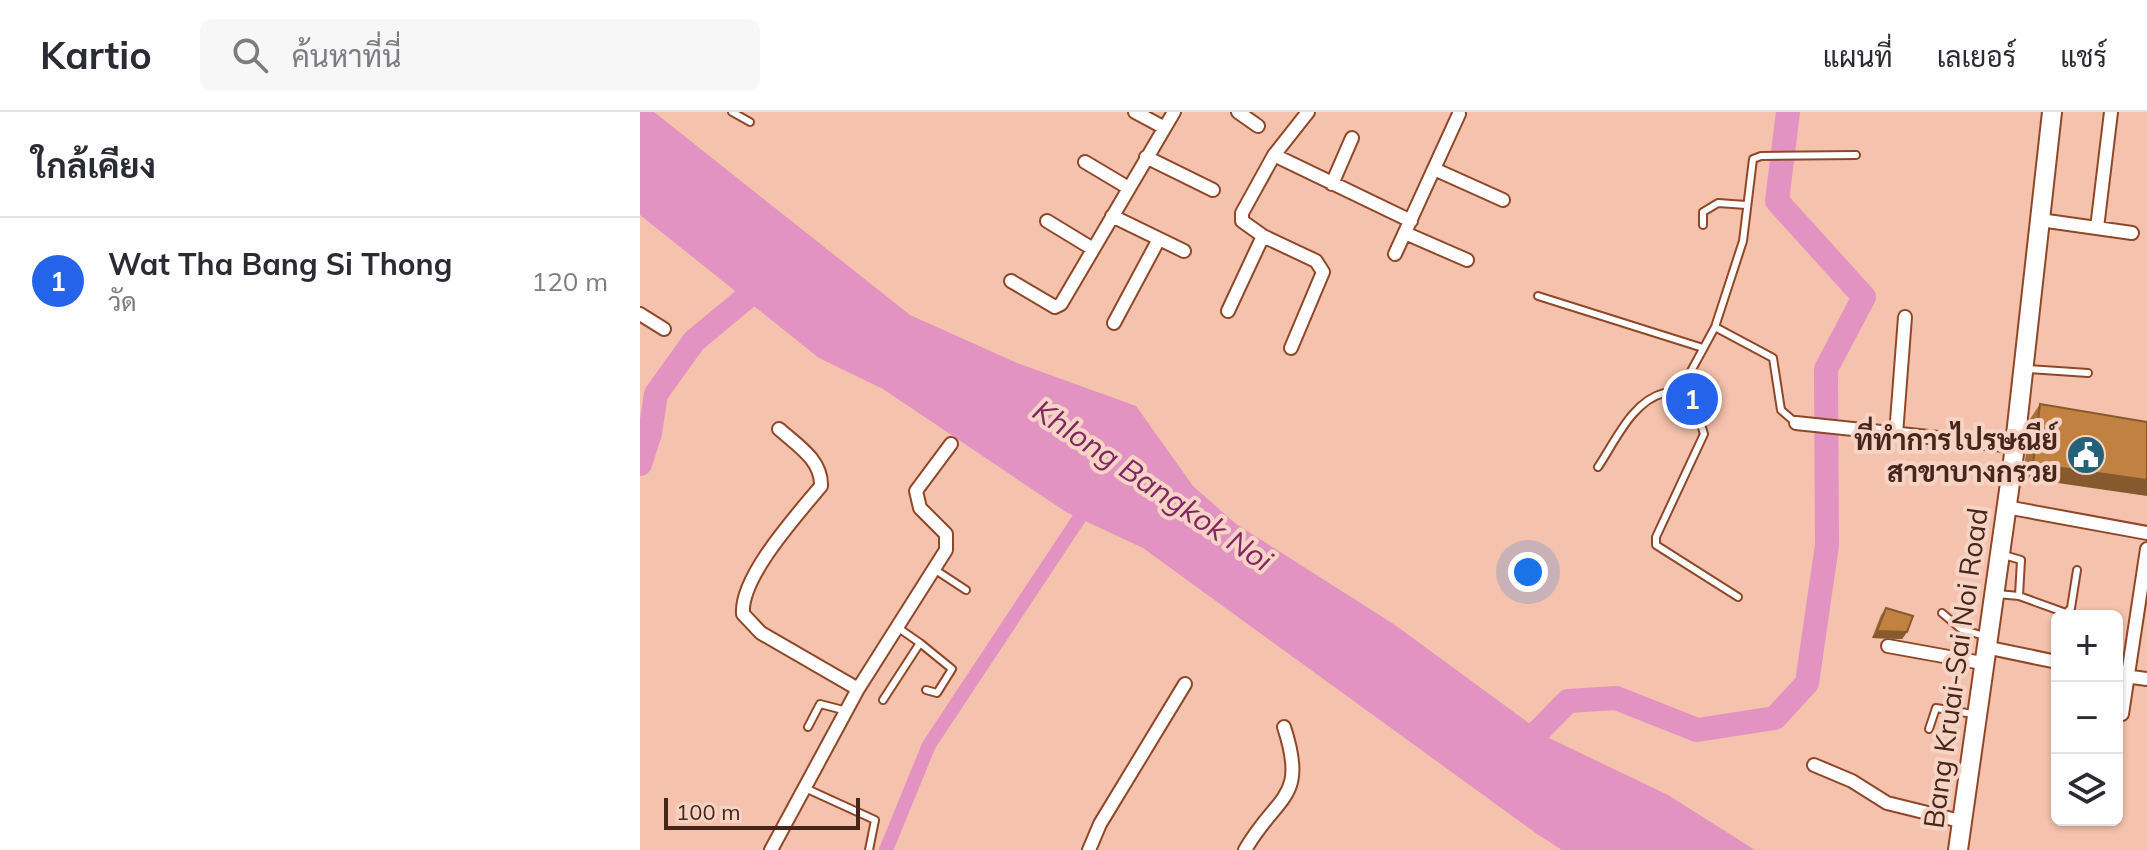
<!DOCTYPE html>
<html lang="th">
<head>
<meta charset="utf-8">
<style>
  body { margin:0; font-family:Mulish,Sarabun,sans-serif; background:#f7f7f7; color:#2b2b33 }
  .controls { position:absolute; right:24px; bottom:24px; display:grid; overflow:hidden; border-radius:12px; box-shadow:0 2px 6px #0004 }
  .controls button { width:72px; height:72px; display:grid; place-items:center; padding:0; border:0; border-bottom:2px solid #e1e1e2; background:#fff; color:#2b2b33; font:40px sans-serif }
  .scale { position:absolute; left:24px; bottom:20px; width:196px; box-sizing:border-box; padding-left:8px; border:4px solid #462618; border-top:0; font-size:22px; line-height:28px; white-space:nowrap; color:#462618; -webkit-text-stroke:6px #f5d3c5; paint-order:stroke }
  .you { position:absolute; left:888px; top:460px; width:28px; height:28px; margin:-20px; border:6px solid #fff; border-radius:50%; background:#1a73e8; box-shadow:0 0 0 12px #1a73e833 }
  .badge { display:grid; place-items:center; width:52px; height:52px; border-radius:50%; background:#2563eb; color:#fff; font-size:26px; font-weight:700 }
  .pin { position:absolute; translate:-50% -50%; border:4px solid #fff; box-shadow:0 2px 8px #0006 }
  .list { margin:0; padding:0; list-style:none }
  h2 { display:flex; justify-content:space-between; align-items:center; height:104px; margin:0; padding:0 32px; font-size:34px }
  h2 small { font-size:26px; font-weight:400; color:#7c7c81 }
  .list li { display:grid; grid-template-columns:52px 1fr auto; gap:24px; align-items:center; box-sizing:border-box; height:128px; padding:0 32px; border-top:2px solid #e1e1e2 }
  .list b { display:block; font-size:30px; white-space:nowrap }
  .list p { margin:0; font-size:26px; white-space:nowrap; color:#7c7c81 }
  .list em { font-size:26px; font-style:normal; color:#7c7c81 }
  .icon { flex:none; width:44px; height:44px; fill:none; stroke:currentColor; stroke-width:2; stroke-linecap:round; stroke-linejoin:round }
  .map { position:relative; flex:none; width:1507px; height:738px; overflow:hidden }
  header { display:flex; align-items:center; gap:48px; box-sizing:border-box; height:112px; padding:0 40px; background:#fff; border-bottom:2px solid #e1e1e2 }
  header strong { font-size:38px }
  nav { display:flex; gap:44px; margin-inline-start:auto; font-size:28px }
  .search { width:560px; height:72px; background:#f7f7f7; display:flex; align-items:center; gap:20px; box-sizing:border-box; padding:0 28px; border-radius:12px; color:#7c7c81; font-size:30px }
  main { display:flex }
  aside { flex:1; background:#fff }
  .map>svg:first-child { display:block }
</style>
</head>
<body>
<header>
<strong>Kartio</strong>
<div class="search"><svg class="icon" aria-label="search" viewBox="0 0 24 24"><circle cx="10" cy="10" r="6"/><path d="M15 15l6 6"/></svg>ค้นหาที่นี่</div>
<nav><a>แผนที่</a><a>เลเยอร์</a><a>แชร์</a></nav>
</header>
<main>
<aside>
<h2>ใกล้เคียง<small></small></h2>
<ul class="list">
<li><span class="badge">1</span><div><b>Wat Tha Bang Si Thong</b><p>วัด</p></div><em>120 m</em></li>
</ul>
</aside>
<div class="map">
<svg width="1507" height="738" viewBox="0 0 1507 738">
  <rect width="100%" height="100%" fill="#f4c2ad"/>
  <path fill="#e293c2" d="M 0,0 L 14,0 L 270,203 L 377,251 L 496,294 L 553,374 L 596,412 L 755,513 L 909,626 L 1028,683 L 1115,738 L 922,738 L 897,722 L 503,436 L 426,400 L 243,277 L 179,246 L 0,103 Z"/>
  <g fill="none" stroke-linecap="round" stroke-linejoin="round">
    <path stroke="#e293c2" stroke-width="14" d="M 246,738 L 289,633 L 448,393"/>
    <path stroke="#e293c2" stroke-width="24" d="M 0,352 L 10,321 L 16,282 L 54,229 L 130,166
      M 878,640 L 928,589 L 976,586 L 1057,618 L 1135,606 L 1167,571 L 1187,433 L 1186,257 L 1224,185 L 1137,89 L 1148,0"/>
    <g stroke="#8f4727" stroke-width="10">
      <path id="service" d="M 92,0 L 110,10
        M 1063,113 L 1063,100 L 1078,91 L 1106,93
        M 898,184 L 1063,236
        M 1075,215 L 1103,129 L 1113,47 L 1121,44 L 1216,43
        M 1388,257 L 1448,261
        M 1037,285 L 1057,300 L 1064,322 L 1016,425 L 1016,433 L 1098,485
        M 958,355 C 975,330 992,289 1024,281 L 1037,285 L 1075,215 L 1133,246 L 1141,298 L 1156,311
        M 294,457 L 326,478
        M 1357,482 L 1379,484 L 1381,448 L 1364,443
        M 1379,484 L 1426,501 L 1431,496 L 1437,458
        M 1302,501 L 1321,517 L 1344,524
        M 257,515 L 280,531
        M 243,588 L 280,531 L 312,557 L 297,581 L 286,578
        M 168,615 L 180,592 L 207,599
        M 1289,617 L 1296,596 L 1333,602
        M 165,676 L 235,708 L 229,738"/>
    </g>
    <g stroke="#8f4727" stroke-width="16">
      <path id="minor" d="M 495,0 L 523,15
        M 598,0 L 618,14
        M 634,43 L 771,109
        M 506,45 L 573,78
        M 445,50 L 487,75
        M 794,57 L 863,88
        M 692,72 L 712,26
        M 472,104 L 544,139
        M 1400,108 L 1492,121
        M 407,109 L 453,137
        M 1457,116 L 1471,0
        M 765,121 L 827,148
        M 623,124 L 676,149 L 683,160 L 651,236
        M 755,142 L 819,2
        M 371,169 L 415,195 L 421,192 L 534,0
        M 588,199 L 623,124 L 602,109 L 602,101 L 634,43 L 668,0
        M 0,202 L 24,217
        M 474,211 L 519,127
        M 1156,311 L 1374,334
        M 139,317 C 157,333 182,348 181,374 C 158,402 100,465 103,502 L 121,521 L 218,577
        M 1256,322 L 1265,205
        M 1366,395 L 1507,421
        M 1248,534 L 1342,551
        M 1345,535 L 1417,550
        M 1477,563 L 1507,567
        M 1482,602 L 1507,437
        M 1174,653 L 1212,669 L 1247,691 L 1320,709
        M 131,738 L 218,577 L 306,438 L 306,422 L 280,396 L 276,379 L 311,332
        M 449,738 L 460,712 L 545,572
        M 605,738 C 637,682 668,688 644,615"/>
    </g>
    <g stroke="#8f4727" stroke-width="22">
      <path id="secondary" d="M 1318,738 L 1373,350 L 1412,0"/>
    </g>
    <use href="#service" stroke="#fff" stroke-width="6"/>
    <use href="#minor" stroke="#fff" stroke-width="12"/>
    <use href="#secondary" stroke="#fff" stroke-width="18"/>
  </g>
  <path fill="#a56f38" d="M 1400,292 L 1507,310 L 1383,366 L 1390,307 Z
    M 1246,496 L 1267,520 L 1262,527 L 1232,526 L 1241,503 Z"/>
  <path fill="#865a2e" d="M 1393,352 L 1507,368 L 1507,384 L 1383,366 Z
    M 1237,519 L 1267,520 L 1262,527 L 1232,526 Z"/>
  <path fill="#c08141" stroke="#865a2e" stroke-width="2" d="M 1400,292 L 1507,310 L 1507,368 L 1393,352 Z
    M 1246,496 L 1273,504 L 1267,520 L 1237,519 Z"/>
  <defs>
    <g id="civic-disc" transform="scale(2)"><circle r="9.5" fill="#236278" stroke="#f5d3c5"/><path d="M-.6-6.5H3V-4.5H.6V-3L4-1V1h2V6H-6V1h2V-1L-.6-3ZM-1.2 2.5V6h2.4V2.5Z" fill="#fff"/></g>
  </defs>
  <g fill-rule="evenodd">
    <use href="#civic-disc" x="1446" y="343"/>
  </g>
  <g text-anchor="middle" dominant-baseline="central" stroke-width="8" stroke-linejoin="round" paint-order="stroke">
    <g font-size="28" font-weight="bold" fill="#462618" stroke="#f5d3c5" text-anchor="end">
      <text x="1418" y="327">ที่ทำการไปรษณีย์<tspan x="1418" dy="32">สาขาบางกรวย</tspan></text>
    </g>
    <g font-size="28" fill="#462618" stroke="#f5d3c5">
      <text transform="translate(1315 556) rotate(-82)">Bang Kruai-Sai Noi Road</text>
    </g>
    <g font-size="30" font-style="italic" fill="#812663" stroke="#f5d3c5">
      <text transform="translate(513 373) rotate(34)">Khlong Bangkok Noi</text>
    </g>
  </g>
</svg>
<div class="controls">
<button>+</button>
<button>−</button>
<button><svg class="icon" aria-label="layers" viewBox="0 0 24 24"><path d="M12 4l9 5-9 5-9-5zM3 14l9 5 9-5"/></svg></button>
</div>
<div class="scale">100 m</div>
<div class="you"></div>
<div class="pin badge" style="left:1052px;top:287px">1</div>
</div>
</main>
</body>
</html>
